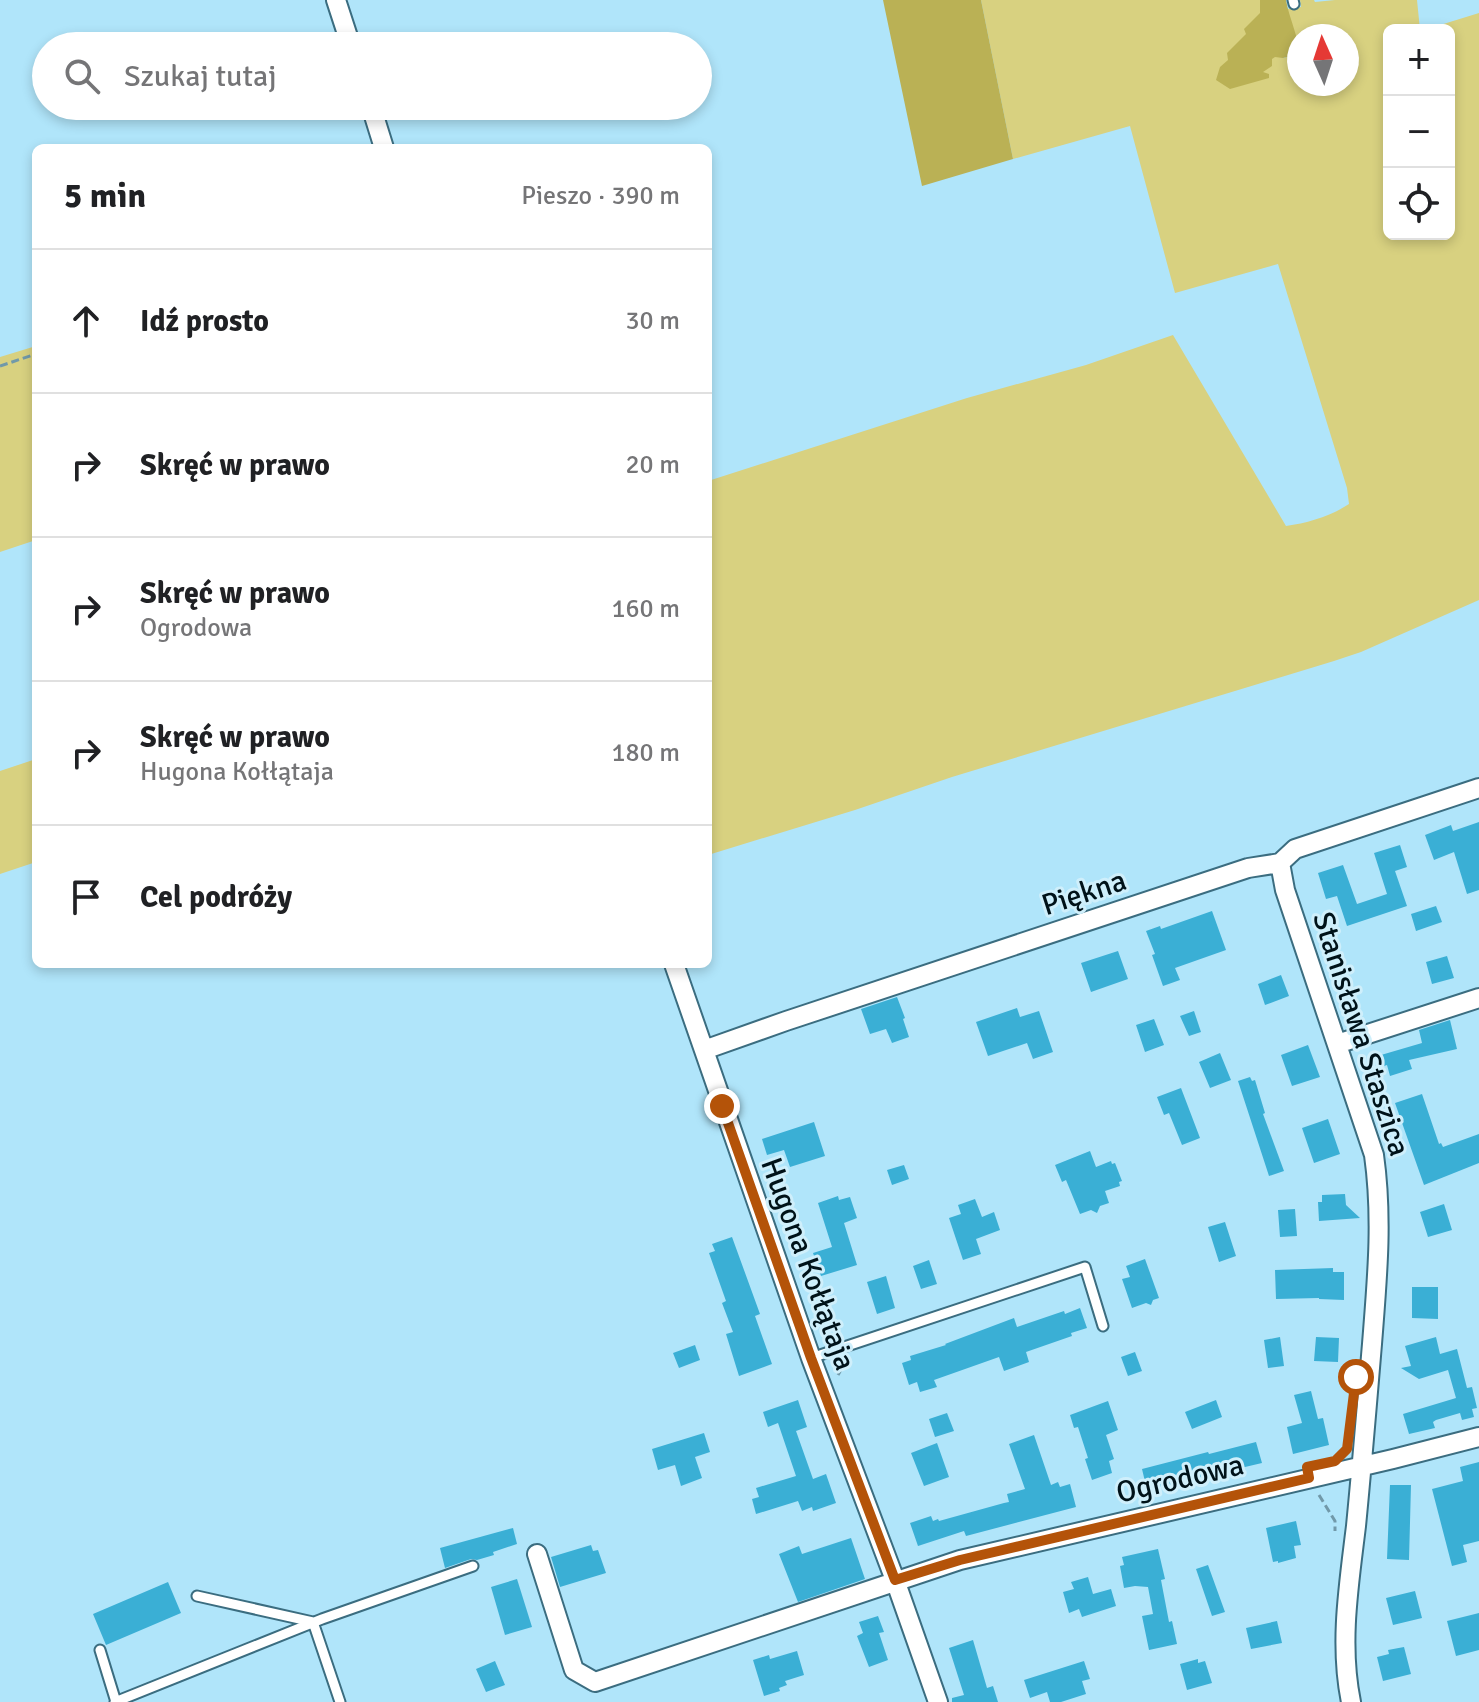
<!DOCTYPE html>
<html lang="pl">
<head>
<meta charset="utf-8">
<style>
  body { margin:0; font-family:Signika,sans-serif; background:#f6f6f6; color:#202124 }
  .controls { position:absolute; right:24px; top:24px; display:grid; overflow:hidden; border-radius:12px; box-shadow:0 4px 12px #0003 }
  .controls button { width:72px; height:72px; display:grid; place-items:center; padding:0; border:0; border-bottom:2px solid #e0e0e0; background:#fff; color:#202124; font:40px sans-serif }
  .compass { position:absolute; left:1287px; top:24px; width:72px; height:72px; border-radius:50%; background:#fff; box-shadow:0 4px 12px #0003; rotate:357deg }
  .stop { position:absolute; width:24px; height:24px; margin:-18px; border:6px solid #b45309; border-radius:50%; background:#fff }
  .stop.end { background:#b45309; border-color:#fff; box-shadow:0 2px 8px #0008 }
  .list { margin:0; padding:0; list-style:none }
  h2 { display:flex; justify-content:space-between; align-items:center; height:104px; margin:0; padding:0 32px; font-size:34px }
  h2 small { font-size:26px; font-weight:400; color:#757577 }
  .list li { display:grid; grid-template-columns:52px 1fr auto; gap:24px; align-items:center; box-sizing:border-box; height:144px; padding:0 32px; border-top:2px solid #e0e0e0 }
  .list b { display:block; font-size:30px; white-space:nowrap }
  .list p { margin:0; font-size:26px; white-space:nowrap; color:#757577 }
  .list em { font-size:26px; font-style:normal; color:#757577 }
  .icon { flex:none; width:44px; height:44px; fill:none; stroke:currentColor; stroke-width:2; stroke-linecap:round; stroke-linejoin:round }
  .map { position:relative; flex:none; width:1479px; height:1702px; overflow:hidden }
  .search { position:absolute; background:#fff; box-shadow:0 4px 12px #0003; left:32px; top:32px; width:680px; height:88px; display:flex; align-items:center; gap:20px; box-sizing:border-box; padding:0 28px; border-radius:44px; color:#757577; font-size:30px }
  .panel { position:absolute; background:#fff; box-shadow:0 4px 12px #0003; left:32px; top:144px; width:680px; height:824px; border-radius:12px }
  .map>svg:first-child { display:block }
</style>
</head>
<body>
<div class="map">
<svg width="1479" height="1702" viewBox="0 0 1479 1702">
  <rect width="100%" height="100%" fill="#b0e5fa"/>
  <path fill="#d8d180" d="M 981,0 L 1272,0 L 1283,58 L 1299,54 L 1299,84 L 1347,84 L 1347,36 L 1299,36 L 1299,52 L 1287,9 L 1301,7 L 1300,0 L 1314,0 L 1315,2 L 1335,0 L 1417,0 L 1420,30 L 1389,30 L 1389,234 L 1449,234 L 1449,30 L 1424,30 L 1479,13 L 1479,600 L 1361,652 L 1334,661 L 952,777 L 855,810 L 708,855 L 708,481 L 967,398 L 1086,365 L 1173,335 L 1286,526 C 1308,523 1331,516 1349,504 L 1347,488 L 1278,264 L 1175,293 L 1130,126 L 1013,159 Z
    M 36,346 L 36,540 L 0,552 L 0,357 Z
    M 36,759 L 36,862 L 0,874 L 0,771 Z"/>
  <path fill="#bab155" d="M 883,0 L 981,0 L 1013,159 L 922,186 Z
    M 1260,0 L 1286,0 C 1289,18 1299,37 1299,54 L 1283,58 L 1275,57 L 1272,59 L 1272,66 L 1263,72 L 1269,74 L 1269,78 L 1230,89 L 1216,80 L 1220,67 L 1228,60 L 1227,53 L 1246,34 L 1244,29 L 1260,13 Z"/>
  <path fill="#3aafd5" d="M 1479,822 L 1479,890 L 1467,894 L 1454,852 L 1434,860 L 1425,835 L 1451,825 L 1453,831 Z
    M 1400,845 L 1407,867 L 1395,871 L 1407,906 L 1347,926 L 1337,896 L 1326,899 L 1318,873 L 1343,865 L 1357,904 L 1387,894 L 1374,853 Z
    M 1436,906 L 1442,922 L 1416,931 L 1411,914 Z
    M 1212,911 L 1226,950 L 1175,968 L 1180,980 L 1163,986 L 1152,955 L 1155,954 L 1146,931 L 1160,926 L 1161,929 Z
    M 1118,951 L 1128,979 L 1091,992 L 1081,963 Z
    M 1447,956 L 1454,978 L 1432,984 L 1426,962 Z
    M 1281,975 L 1289,996 L 1265,1005 L 1258,984 Z
    M 897,997 L 905,1018 L 903,1019 L 909,1037 L 892,1043 L 886,1029 L 870,1034 L 861,1009 Z
    M 1017,1008 L 1020,1017 L 1039,1011 L 1053,1052 L 1033,1059 L 1027,1043 L 988,1056 L 976,1022 Z
    M 1194,1011 L 1201,1032 L 1189,1036 L 1180,1016 Z
    M 1154,1019 L 1164,1045 L 1145,1052 L 1136,1025 Z
    M 1450,1020 L 1457,1049 L 1409,1060 L 1412,1069 L 1390,1076 L 1387,1065 L 1384,1066 L 1381,1055 L 1422,1043 L 1419,1030 Z
    M 1308,1045 L 1320,1077 L 1292,1086 L 1281,1055 Z
    M 1220,1053 L 1231,1080 L 1210,1088 L 1199,1062 Z
    M 1250,1077 L 1252,1081 L 1255,1080 L 1265,1113 L 1263,1114 L 1284,1171 L 1269,1176 L 1238,1081 Z
    M 1181,1088 L 1200,1138 L 1182,1145 L 1169,1113 L 1164,1115 L 1157,1097 Z
    M 1422,1094 L 1439,1144 L 1441,1143 L 1443,1147 L 1479,1134 L 1479,1163 L 1424,1185 L 1395,1103 Z
    M 1328,1119 L 1340,1154 L 1314,1163 L 1302,1128 Z
    M 814,1122 L 825,1156 L 790,1167 L 784,1150 L 767,1155 L 762,1139 Z
    M 1090,1151 L 1096,1167 L 1111,1161 L 1112,1164 L 1115,1163 L 1122,1181 L 1119,1182 L 1120,1186 L 1105,1191 L 1109,1203 L 1100,1206 L 1097,1213 L 1091,1210 L 1080,1214 L 1066,1180 L 1062,1182 L 1055,1165 Z
    M 904,1165 L 909,1179 L 892,1185 L 887,1170 Z
    M 1345,1194 L 1346,1205 L 1360,1218 L 1319,1221 L 1318,1202 L 1322,1202 L 1322,1195 Z
    M 838,1196 L 839,1200 L 850,1197 L 857,1218 L 844,1223 L 857,1265 L 821,1276 L 813,1253 L 832,1247 L 818,1203 Z
    M 975,1199 L 982,1217 L 994,1212 L 1000,1230 L 976,1239 L 981,1254 L 963,1260 L 949,1218 L 961,1214 L 958,1205 Z
    M 1444,1204 L 1452,1230 L 1428,1237 L 1420,1212 Z
    M 1295,1209 L 1297,1236 L 1280,1237 L 1278,1210 Z
    M 1225,1222 L 1236,1256 L 1219,1262 L 1208,1227 Z
    M 732,1237 L 760,1314 L 755,1316 L 772,1364 L 739,1376 L 726,1334 L 733,1332 L 722,1303 L 726,1301 L 709,1253 L 715,1251 L 712,1244 Z
    M 1145,1259 L 1159,1298 L 1153,1300 L 1151,1305 L 1146,1303 L 1132,1308 L 1122,1279 L 1130,1277 L 1126,1266 Z
    M 929,1260 L 937,1284 L 921,1289 L 913,1266 Z
    M 1333,1268 L 1333,1272 L 1344,1272 L 1344,1300 L 1319,1299 L 1319,1298 L 1276,1299 L 1275,1270 Z
    M 886,1276 L 895,1308 L 877,1314 L 867,1282 Z
    M 1412,1287 L 1438,1287 L 1438,1319 L 1412,1318 Z
    M 1080,1308 L 1087,1328 L 1071,1333 L 1072,1336 L 1026,1352 L 1029,1362 L 1004,1371 L 999,1357 L 934,1380 L 937,1387 L 920,1392 L 917,1382 L 909,1385 L 902,1363 L 911,1360 L 910,1356 L 946,1345 L 945,1344 L 1014,1318 L 1017,1327 L 1064,1311 L 1065,1314 Z
    M 1280,1337 L 1284,1366 L 1268,1368 L 1264,1340 Z
    M 1316,1337 L 1339,1338 L 1338,1362 L 1314,1361 Z
    M 1436,1337 L 1440,1354 L 1457,1349 L 1467,1388 L 1472,1387 L 1477,1408 L 1472,1409 L 1474,1417 L 1462,1420 L 1460,1413 L 1436,1420 L 1433,1422 L 1435,1428 L 1409,1434 L 1403,1414 L 1456,1398 L 1448,1370 L 1419,1379 L 1401,1368 L 1411,1366 L 1405,1346 Z
    M 695,1345 L 700,1360 L 679,1368 L 673,1353 Z
    M 1135,1352 L 1142,1371 L 1128,1376 L 1121,1357 Z
    M 1311,1391 L 1318,1419 L 1323,1418 L 1329,1445 L 1293,1454 L 1287,1427 L 1302,1423 L 1294,1395 Z
    M 798,1400 L 807,1427 L 796,1431 L 813,1479 L 826,1474 L 836,1503 L 813,1511 L 812,1507 L 802,1511 L 798,1501 L 756,1514 L 752,1499 L 759,1497 L 756,1488 L 796,1476 L 778,1423 L 768,1427 L 763,1412 Z
    M 1216,1400 L 1222,1417 L 1192,1429 L 1185,1412 Z
    M 1108,1401 L 1118,1430 L 1106,1435 L 1114,1459 L 1109,1461 L 1112,1473 L 1092,1480 L 1085,1459 L 1088,1458 L 1078,1427 L 1074,1428 L 1070,1415 Z
    M 947,1413 L 954,1431 L 935,1437 L 929,1419 Z
    M 704,1433 L 710,1452 L 695,1457 L 702,1478 L 681,1486 L 675,1465 L 658,1470 L 652,1449 Z
    M 1034,1435 L 1051,1485 L 1058,1482 L 1060,1487 L 1070,1484 L 1076,1507 L 966,1536 L 964,1531 L 918,1546 L 910,1523 L 931,1516 L 933,1521 L 938,1519 L 939,1521 L 1004,1503 L 1009,1502 L 1007,1494 L 1025,1489 L 1009,1444 Z
    M 1256,1442 L 1262,1463 L 1147,1490 L 1142,1469 L 1208,1452 L 1209,1454 Z
    M 937,1443 L 949,1477 L 924,1486 L 911,1453 Z
    M 1479,1462 L 1479,1541 L 1463,1545 L 1467,1562 L 1452,1566 L 1432,1489 L 1463,1481 L 1460,1467 Z
    M 1390,1485 L 1411,1485 L 1409,1560 L 1387,1559 Z
    M 1296,1521 L 1301,1545 L 1294,1546 L 1296,1558 L 1278,1563 L 1278,1561 L 1273,1562 L 1266,1528 Z
    M 513,1528 L 517,1544 L 493,1552 L 494,1555 L 477,1560 L 471,1559 L 445,1568 L 440,1548 Z
    M 851,1538 L 865,1579 L 798,1602 L 779,1554 L 799,1546 L 802,1554 Z
    M 591,1545 L 593,1551 L 598,1550 L 606,1573 L 560,1587 L 551,1557 Z
    M 1158,1549 L 1165,1579 L 1161,1580 L 1169,1622 L 1172,1621 L 1177,1644 L 1149,1650 L 1142,1616 L 1153,1614 L 1148,1587 L 1135,1586 L 1124,1588 L 1120,1566 L 1124,1565 L 1122,1557 Z
    M 1208,1565 L 1225,1612 L 1212,1616 L 1196,1569 Z
    M 1088,1577 L 1093,1594 L 1111,1589 L 1116,1606 L 1082,1617 L 1079,1609 L 1069,1613 L 1063,1592 L 1074,1589 L 1071,1582 Z
    M 517,1579 L 532,1627 L 505,1635 L 491,1587 Z
    M 168,1582 L 181,1613 L 106,1645 L 93,1614 Z
    M 1415,1591 L 1422,1618 L 1393,1625 L 1386,1598 Z
    M 1479,1613 L 1479,1650 L 1456,1656 L 1447,1621 Z
    M 878,1616 L 884,1632 L 879,1633 L 888,1660 L 869,1667 L 857,1636 L 863,1633 L 859,1622 Z
    M 1277,1621 L 1282,1643 L 1251,1649 L 1246,1628 Z
    M 973,1640 L 987,1688 L 993,1686 L 998,1702 L 952,1702 L 952,1698 L 964,1695 L 949,1648 Z
    M 1404,1647 L 1411,1674 L 1383,1681 L 1377,1657 L 1389,1654 L 1388,1650 Z
    M 797,1651 L 804,1675 L 785,1681 L 787,1685 L 779,1688 L 780,1691 L 764,1696 L 753,1660 L 769,1655 L 770,1659 Z
    M 1198,1659 L 1198,1663 L 1205,1661 L 1212,1683 L 1187,1690 L 1180,1664 Z
    M 495,1661 L 505,1685 L 486,1692 L 476,1669 Z
    M 1084,1661 L 1090,1679 L 1082,1681 L 1086,1694 L 1061,1702 L 1050,1702 L 1047,1692 L 1030,1698 L 1024,1680 Z"/>
  <g fill="none" stroke-linecap="round" stroke-linejoin="round">
    <g stroke="#3b6d80" stroke-width="13">
      <path id="service" d="M 1293,0 L 1294,4
        M 811,1358 L 1085,1267 L 1103,1326
        M 197,1596 L 313,1622 L 340,1702
        M 100,1650 L 116,1702
        M 115,1702 L 322,1619 L 473,1566"/>
    </g>
    <g stroke="#3b6d80" stroke-width="22">
      <path id="minor" d="M 336,0 L 351,46
        M 371,106 L 384,148
        M 1280,863 L 1285,890 L 1374,1155 C 1383,1219 1377,1280 1372,1344 C 1367,1404 1362,1465 1356,1526 C 1349,1584 1339,1644 1351,1702
        M 674,964 L 811,1358 L 895,1580 L 938,1702
        M 1337,1044 L 1479,998
        M 704,1050 L 786,1021 L 1248,868 L 1280,863 L 1295,849 L 1479,788
        M 537,1554 L 574,1670 L 595,1682 L 960,1560 L 1393,1459 L 1479,1437"/>
    </g>
    <path stroke="#7199a9" stroke-width="3" stroke-dasharray="8 4" stroke-linecap="butt" d="M 0,366 L 36,354
      M 838,1375 L 846,1361
      M 1319,1495 L 1335,1521 L 1335,1531"/>
    <use href="#service" stroke="#fff" stroke-width="9"/>
    <use href="#minor" stroke="#fff" stroke-width="18"/>
  </g>
  <g fill="none" stroke-linecap="round" stroke-linejoin="round">
    <path stroke="#b45309" stroke-width="10" d="M 722,1106 L 811,1358 L 895,1580 L 960,1560 L 1309,1478 L 1307,1467 L 1335,1461 L 1347,1449 L 1356,1377"/>
  </g>
  <g text-anchor="middle" dominant-baseline="central" stroke-width="6" stroke-linejoin="round" paint-order="stroke">
    <g font-size="30" fill="#001219" stroke="#cfeffb">
      <text transform="translate(1084 893) rotate(-18)">Piękna</text>
      <text transform="translate(1361 1034) rotate(72)">Stanisława Staszica</text>
      <text transform="translate(808 1264) rotate(70)">Hugona Kołłątaja</text>
      <text transform="translate(1180 1479) rotate(-13)">Ogrodowa</text>
    </g>
  </g>
</svg>
<div class="controls">
<button>+</button>
<button>−</button>
<button><svg class="icon" aria-label="locate" viewBox="0 0 24 24"><circle cx="12" cy="12" r="6"/><path d="M12 2v4M12 18v4M2 12h4M18 12h4"/></svg></button>
</div>
<svg class="compass" viewBox="-18 -18 36 36"><path d="M0-13l5 13h-10z" fill="#e53935"/><path d="M0 13l5-13h-10z" fill="#757577"/></svg>
<div class="stop" style="left:1356px;top:1377px"></div>
<div class="stop end" style="left:722px;top:1106px"></div>
<div class="search"><svg class="icon" aria-label="search" viewBox="0 0 24 24"><circle cx="10" cy="10" r="6"/><path d="M15 15l6 6"/></svg>Szukaj tutaj</div>
<section class="panel">
<h2>5 min<small>Pieszo · 390 m</small></h2>
<ul class="list">
<li><svg class="icon" aria-label="ahead" viewBox="0 0 24 24"><path d="M12 20V5M6 11l6-6 6 6"/></svg><div><b>Idź prosto</b></div><em>30 m</em></li>
<li><svg class="icon" aria-label="right" viewBox="0 0 24 24"><path d="M7 20v-9h11M14 6l5 5-5 5"/></svg><div><b>Skręć w prawo</b></div><em>20 m</em></li>
<li><svg class="icon" aria-label="right" viewBox="0 0 24 24"><path d="M7 20v-9h11M14 6l5 5-5 5"/></svg><div><b>Skręć w prawo</b><p>Ogrodowa</p></div><em>160 m</em></li>
<li><svg class="icon" aria-label="right" viewBox="0 0 24 24"><path d="M7 20v-9h11M14 6l5 5-5 5"/></svg><div><b>Skręć w prawo</b><p>Hugona Kołłątaja</p></div><em>180 m</em></li>
<li><svg class="icon" aria-label="arrive" viewBox="0 0 24 24"><path d="M6 21V4h12l-3 4 3 4H6"/></svg><div><b>Cel podróży</b></div></li>
</ul>
</section>
</div>
</body>
</html>
